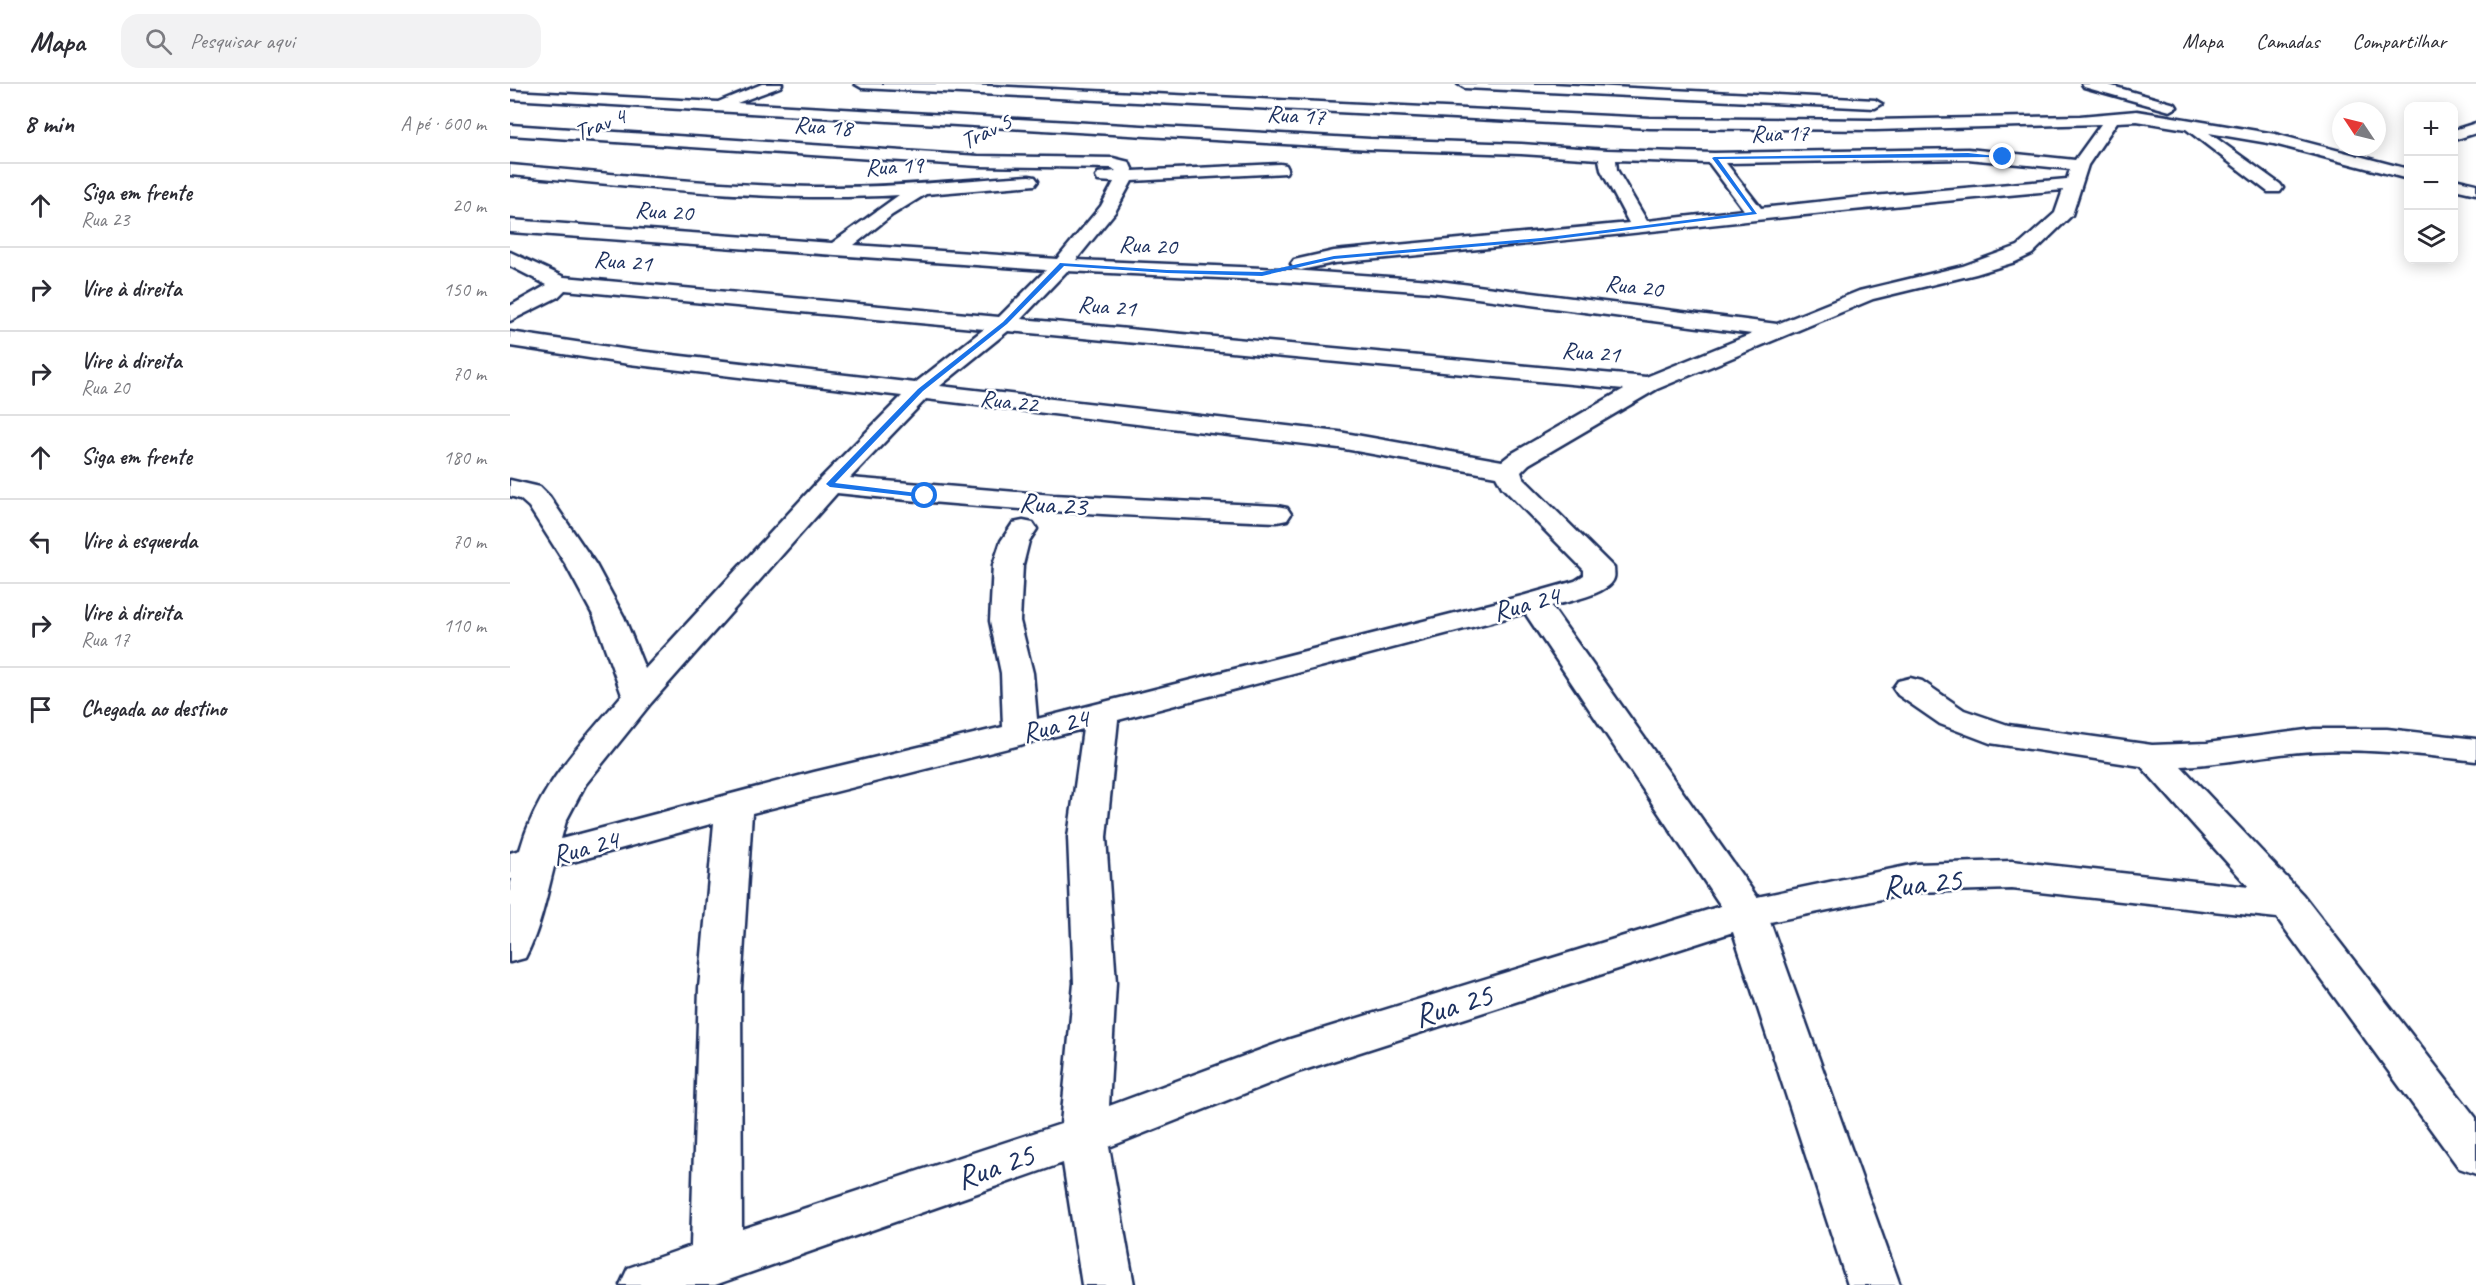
<!DOCTYPE html>
<html lang="pt">
<head>
<meta charset="utf-8">
<style>
  body { margin:0; font-family:Caveat,sans-serif; background:#f2f2f3; color:#2b2b33 }
  .controls { position:absolute; right:18px; top:18px; display:grid; overflow:hidden; border-radius:12px; box-shadow:0 3px 15px #0003 }
  .controls button { width:54px; height:54px; display:grid; place-items:center; padding:0; border:0; border-bottom:2px solid #e1e1e2; background:#fff; color:#2b2b33; font:30px sans-serif }
  .compass { position:absolute; left:1822px; top:18px; width:54px; height:54px; border-radius:50%; background:#fff; box-shadow:0 3px 15px #0003; rotate:305deg }
  .stop { position:absolute; width:18px; height:18px; margin:-14px; border:4px solid #1a73e8; border-radius:50%; background:#fff }
  .stop.end { background:#1a73e8; border-color:#fff; box-shadow:0 2px 6px #0008 }
  .list { margin:0; padding:0; list-style:none }
  h2 { display:flex; justify-content:space-between; align-items:center; height:78px; margin:0; padding:0 24px; font-size:26px }
  h2 small { font-size:20px; font-weight:400; color:#7c7c81 }
  .list li { display:grid; grid-template-columns:39px 1fr auto; gap:18px; align-items:center; box-sizing:border-box; height:84px; padding:0 24px; border-top:2px solid #e1e1e2 }
  .list b { display:block; font-size:22px; white-space:nowrap }
  .list p { margin:0; font-size:20px; white-space:nowrap; color:#7c7c81 }
  .list em { font-size:20px; font-style:normal; color:#7c7c81 }
  .icon { flex:none; width:33px; height:33px; fill:none; stroke:currentColor; stroke-width:2; stroke-linecap:round; stroke-linejoin:round }
  .map { position:relative; flex:none; width:1966px; height:1201px; overflow:hidden }
  header { display:flex; align-items:center; gap:36px; box-sizing:border-box; height:84px; padding:0 30px; background:#fff; border-bottom:2px solid #e1e1e2 }
  header strong { font-size:28px }
  nav { display:flex; gap:33px; margin-inline-start:auto; font-size:21px }
  .search { width:420px; height:54px; background:#f2f2f3; display:flex; align-items:center; gap:15px; box-sizing:border-box; padding:0 21px; border-radius:18px; color:#7c7c81; font-size:22px }
  main { display:flex }
  aside { flex:1; background:#fff }
  .map>svg:first-child { display:block }
</style>
</head>
<body>
<header>
<strong>Mapa</strong>
<div class="search"><svg class="icon" aria-label="search" viewBox="0 0 24 24"><circle cx="10" cy="10" r="6"/><path d="M15 15l6 6"/></svg>Pesquisar aqui</div>
<nav><a>Mapa</a><a>Camadas</a><a>Compartilhar</a></nav>
</header>
<main>
<aside>
<h2>8 min<small>A pé · 600 m</small></h2>
<ul class="list">
<li><svg class="icon" aria-label="ahead" viewBox="0 0 24 24"><path d="M12 20V5M6 11l6-6 6 6"/></svg><div><b>Siga em frente</b><p>Rua 23</p></div><em>20 m</em></li>
<li><svg class="icon" aria-label="right" viewBox="0 0 24 24"><path d="M7 20v-9h11M14 6l5 5-5 5"/></svg><div><b>Vire à direita</b></div><em>150 m</em></li>
<li><svg class="icon" aria-label="right" viewBox="0 0 24 24"><path d="M7 20v-9h11M14 6l5 5-5 5"/></svg><div><b>Vire à direita</b><p>Rua 20</p></div><em>70 m</em></li>
<li><svg class="icon" aria-label="ahead" viewBox="0 0 24 24"><path d="M12 20V5M6 11l6-6 6 6"/></svg><div><b>Siga em frente</b></div><em>180 m</em></li>
<li><svg class="icon" aria-label="left" viewBox="0 0 24 24"><path d="M17 20v-9H6M10 6l-5 5 5 5"/></svg><div><b>Vire à esquerda</b></div><em>70 m</em></li>
<li><svg class="icon" aria-label="right" viewBox="0 0 24 24"><path d="M7 20v-9h11M14 6l5 5-5 5"/></svg><div><b>Vire à direita</b><p>Rua 17</p></div><em>110 m</em></li>
<li><svg class="icon" aria-label="arrive" viewBox="0 0 24 24"><path d="M6 21V4h12l-3 4 3 4H6"/></svg><div><b>Chegada ao destino</b></div></li>
</ul>
</aside>
<div class="map">
<svg width="1966" height="1201" viewBox="0 0 1966 1201">
  <rect width="100%" height="100%" fill="#fff"/>
  <filter id="ink" filterUnits="userSpaceOnUse"><feTurbulence type="fractalNoise" baseFrequency=".0167" numOctaves="2"/><feDisplacementMap in="SourceGraphic" scale="12" xChannelSelector="R" yChannelSelector="G"/><feConvolveMatrix kernelMatrix="1 2 1 2 8 2 1 2 1" color-interpolation-filters="sRGB"/></filter>
  <g filter="url(#ink)">
    <g fill="none" stroke-linecap="round" stroke-linejoin="round">
      <g stroke="#1b2f5e" stroke-width="5">
        <path id="minor" d="M 252,0 L 272,0 L 270,3 L 227,19 L 860,55 L 1011,60 L 1097,66 L 1204,69 L 1458,65 L 1565,76 L 1591,40 L 1364,46 L 1140,44 L 352,4 L 345,0 L 438,0 L 1140,34 L 1364,36 L 1570,32 L 1627,27 L 1765,50 L 1898,85 L 1898,95 L 1764,60 L 1699,49 L 1770,100 L 1773,104 L 1770,108 L 1758,108 L 1676,45 L 1627,37 L 1607,38 L 1578,81 L 1562,131 L 1522,170 L 1505,178 L 1466,190 L 1363,215 L 1147,305 L 1019,380 L 1011,388 L 1013,394 L 1104,484 C 1104,487 1105,491 1104,494 C 1100,510 1056,518 1041,522 L 1247,813 L 1406,780 L 1502,777 L 1739,803 L 1631,682 L 1480,659 L 1430,640 L 1388,611 L 1383,604 L 1388,597 L 1400,594 L 1412,597 L 1454,626 L 1498,641 L 1642,661 L 1697,659 L 1804,645 L 1877,645 L 1966,655 L 1966,677 C 1912,671 1859,664 1805,667 C 1760,669 1716,680 1671,682 L 1793,811 L 1966,1034 L 1966,1090 L 1949,1084 L 1767,834 L 1502,805 L 1406,808 L 1260,838 L 1390,1201 L 1338,1201 L 1223,848 L 791,987 L 599,1063 L 624,1201 L 572,1201 L 553,1079 L 205,1201 L 110,1201 L 118,1184 L 181,1162 L 189,904 L 204,739 L 44,783 C 36,814 30,846 15,874 L 0,878 L 0,802 L 2,795 L 0,795 L 0,769 L 10,766 C 28,702 70,661 112,611 L 84,533 L 56,481 L 19,423 L 10,415 L 0,412 L 0,396 L 30,403 L 39,412 L 86,481 L 114,533 L 135,585 L 311,394 L 392,312 L 119,280 L 0,262 L 0,248 L 119,266 L 405,299 L 474,245 L 55,206 L 48,213 L 0,237 L 0,222 L 37,201 L 0,182 L 0,168 L 54,193 L 489,233 L 536,186 L 0,148 L 0,136 L 322,159 L 389,111 C 259,119 129,102 0,91 L 0,81 C 107,90 215,103 323,103 C 389,103 454,96 519,92 L 525,93 L 528,97 L 525,101 L 416,110 L 382,131 L 344,161 L 547,175 L 591,122 L 604,98 L 588,97 L 586,93 L 588,89 L 606,87 L 602,84 L 468,82 L 0,51 L 0,41 L 468,72 L 603,74 L 619,78 L 623,87 L 770,80 L 776,81 L 778,85 L 776,89 L 622,97 L 605,128 L 566,176 L 752,184 L 921,196 L 1267,240 L 1349,207 L 1453,182 L 1508,162 L 1545,129 L 1553,106 C 1309,127 1067,157 824,179 L 791,186 L 784,184 L 781,180 L 784,176 L 824,167 L 1119,139 L 1091,86 L 1089,75 L 1011,70 L 860,65 L 0,15 L 0,7 L 208,18 ZM 1458,75 L 1560,85 L 1557,95 L 1352,113 L 1251,124 L 1216,79 ZM 1106,76 L 1199,79 L 1234,126 L 1137,137 L 1107,86 ZM 557,187 L 752,196 L 921,208 L 1242,250 L 1136,293 L 511,235 ZM 498,247 L 1114,305 L 1001,370 L 992,377 L 829,348 L 430,302 ZM 416,315 L 829,364 L 986,392 L 992,403 L 1074,486 L 1074,491 L 1065,497 L 1012,512 L 527,635 L 523,589 L 510,537 L 513,481 L 519,457 L 527,445 L 523,439 L 513,437 L 503,439 L 491,457 L 483,481 L 480,537 L 491,589 L 493,643 L 304,688 L 51,755 L 56,737 L 75,701 L 141,619 L 327,409 C 473,425 620,432 767,438 L 777,436 L 781,430 L 777,424 L 767,422 L 543,411 L 340,394 ZM 1015,529 L 1211,822 L 777,956 L 599,1022 L 606,899 L 596,753 L 608,636 ZM 573,645 L 558,753 L 564,899 L 551,1040 L 232,1145 L 231,904 L 242,729 Z
          M 948,0 L 1042,0 L 1365,16 L 1372,20 L 1365,24 L 955,4 Z
          M 1572,0 L 1595,0 L 1665,20 L 1667,23 L 1660,27 L 1574,3 Z
          M 1966,39 L 1966,49 L 1944,56 L 1944,46 Z
          M 1944,95 L 1966,100 L 1966,110 L 1944,105 Z"/>
      </g>
      <use href="#minor" fill="#fff" fill-rule="evenodd"/>
    </g>
  </g>
  <path fill="#1a73e8" d="M 1458,69 L 1495,73 L 1208,75 L 1247,130 L 1031,157 L 824,175 L 752,192 L 657,189 L 554,182 L 497,240 L 413,307 L 325,399 L 415,410 L 418,410 L 418,414 L 320,403 L 316,400 L 408,305 L 493,238 L 550,179 L 657,186 L 752,188 L 824,172 L 1031,154 L 1242,128 L 1202,74 L 1204,73 Z"/>
  <g text-anchor="middle" dominant-baseline="central" stroke-width="5" stroke-linejoin="round" paint-order="stroke">
    <g font-size="24" fill="#1b2f5e" stroke="#fff">
      <text transform="translate(786 31) rotate(4)">Rua 17</text>
      <text transform="translate(90 40) rotate(-21)">Trav 4</text>
      <text transform="translate(313 42) rotate(4)">Rua 18</text>
      <text transform="translate(476 47) rotate(-26)">Trav 5</text>
      <text transform="translate(1270 49) rotate(-1)">Rua 17</text>
      <text transform="translate(384 82) rotate(-3)">Rua 19</text>
      <text transform="translate(154 127) rotate(4)">Rua 20</text>
      <text transform="translate(638 161) rotate(3)">Rua 20</text>
      <text transform="translate(113 177) rotate(5)">Rua 21</text>
      <text transform="translate(1124 202) rotate(7)">Rua 20</text>
      <text transform="translate(597 222) rotate(5)">Rua 21</text>
      <text transform="translate(1081 268) rotate(5)">Rua 21</text>
      <text transform="translate(499 317) rotate(7)">Rua 22</text>
    </g>
    <g font-size="28" fill="#1b2f5e" stroke="#fff">
      <text transform="translate(543 420) rotate(4)">Rua 23</text>
      <text transform="translate(1016 519) rotate(-15)">Rua 24</text>
      <text transform="translate(545 641) rotate(-14)">Rua 24</text>
      <text transform="translate(75 763) rotate(-15)">Rua 24</text>
    </g>
    <g font-size="33" fill="#1b2f5e" stroke="#fff">
      <text transform="translate(1412 799) rotate(-6)">Rua 25</text>
      <text transform="translate(943 921) rotate(-17)">Rua 25</text>
      <text transform="translate(485 1082) rotate(-19)">Rua 25</text>
    </g>
  </g>
</svg>
<div class="controls">
<button>+</button>
<button>−</button>
<button><svg class="icon" aria-label="layers" viewBox="0 0 24 24"><path d="M12 4l9 5-9 5-9-5zM3 14l9 5 9-5"/></svg></button>
</div>
<svg class="compass" viewBox="-18 -18 36 36"><path d="M0-13l5 13h-10z" fill="#e53935"/><path d="M0 13l5-13h-10z" fill="#7c7c81"/></svg>
<div class="stop" style="left:415px;top:412px"></div>
<div class="stop end" style="left:1493px;top:73px"></div>
</div>
</main>
</body>
</html>
